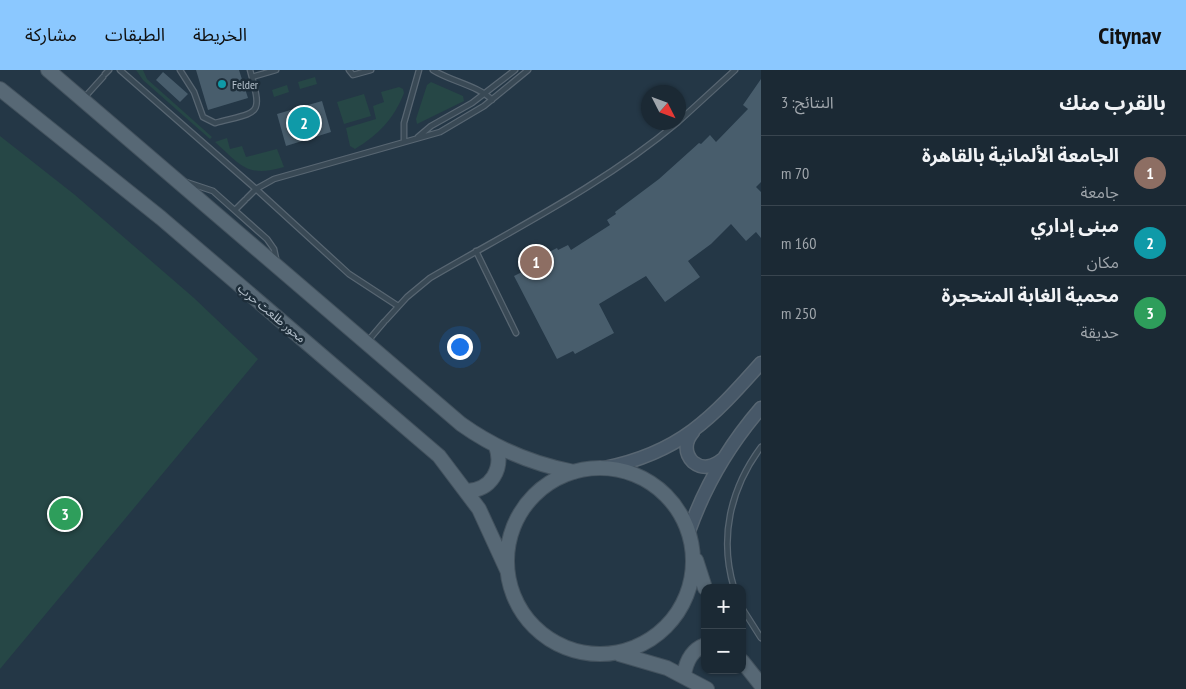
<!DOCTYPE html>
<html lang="ar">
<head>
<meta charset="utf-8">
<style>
  body { margin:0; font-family:"PT Sans Narrow","Noto Sans Arabic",sans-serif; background:#24313c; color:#f1f3f6; direction:rtl }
  .controls { position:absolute; right:15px; bottom:15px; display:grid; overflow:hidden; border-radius:10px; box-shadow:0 1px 4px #0004 }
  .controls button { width:45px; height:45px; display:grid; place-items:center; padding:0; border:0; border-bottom:1px solid #39454f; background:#1b2934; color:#f1f3f6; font:25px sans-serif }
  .compass { position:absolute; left:641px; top:15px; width:45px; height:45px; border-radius:50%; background:#1b2934; box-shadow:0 1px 4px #0004; rotate:132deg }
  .you { position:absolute; left:459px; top:276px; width:18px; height:18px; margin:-12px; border:4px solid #fff; border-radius:50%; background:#1a73e8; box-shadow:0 0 0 8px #1a73e833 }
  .badge { display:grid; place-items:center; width:32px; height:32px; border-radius:50%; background:#8bc8ff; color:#fff; font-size:16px; font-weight:700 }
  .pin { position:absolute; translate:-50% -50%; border:2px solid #fff; box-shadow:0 1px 5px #0006 }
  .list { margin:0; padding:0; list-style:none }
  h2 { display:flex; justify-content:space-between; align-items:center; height:65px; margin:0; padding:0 20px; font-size:21px }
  h2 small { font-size:16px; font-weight:400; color:#a0a6ac }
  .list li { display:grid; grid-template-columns:32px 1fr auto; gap:15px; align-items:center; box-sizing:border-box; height:70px; padding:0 20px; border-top:1px solid #39454f }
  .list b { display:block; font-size:19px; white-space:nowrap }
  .list p { margin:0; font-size:16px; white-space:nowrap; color:#a0a6ac }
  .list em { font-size:16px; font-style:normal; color:#a0a6ac }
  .map { position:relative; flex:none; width:761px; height:619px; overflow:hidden; direction:ltr }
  header { display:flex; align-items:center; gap:30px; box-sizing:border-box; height:70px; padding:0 25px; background:#8bc8ff; color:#111 }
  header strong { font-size:24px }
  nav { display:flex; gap:28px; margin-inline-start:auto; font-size:18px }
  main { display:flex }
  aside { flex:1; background:#1b2934 }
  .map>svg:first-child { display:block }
</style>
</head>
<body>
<header>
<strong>Citynav</strong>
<nav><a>الخريطة</a><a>الطبقات</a><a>مشاركة</a></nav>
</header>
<main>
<aside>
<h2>بالقرب منك<small>النتائج: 3</small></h2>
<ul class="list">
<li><span class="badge" style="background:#8d6e63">1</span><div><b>الجامعة الألمانية بالقاهرة</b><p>جامعة</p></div><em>70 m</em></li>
<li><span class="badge" style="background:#0f9aa8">2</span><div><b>مبنى إداري</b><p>مكان</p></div><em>160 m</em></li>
<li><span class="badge" style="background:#2e9e5b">3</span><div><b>محمية الغابة المتحجرة</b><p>حديقة</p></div><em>250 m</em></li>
</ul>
</aside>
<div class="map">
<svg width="761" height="619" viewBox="0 0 761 619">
  <rect width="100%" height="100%" fill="#243746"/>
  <path fill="#264746" d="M 136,0 L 143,0 L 147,9 L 212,67 L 210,69 L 143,10 Z
    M 315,7 L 317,14 L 300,19 L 298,12 Z
    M 431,12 L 463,26 L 464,31 L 417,54 L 416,49 L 427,15 Z
    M 287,15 L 289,22 L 274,27 L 272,20 Z
    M 399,17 L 403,19 L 404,23 C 394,49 378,65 355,79 L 350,76 L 346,58 L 376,49 L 373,36 L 384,32 L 381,22 Z
    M 364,24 L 371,46 L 344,54 L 337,32 Z
    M 0,66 L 75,125 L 194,228 L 258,289 L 0,599 Z
    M 227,68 L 230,79 L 242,76 L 246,87 L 277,79 L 284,97 C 246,108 241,95 215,72 Z"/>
  <path fill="#485d6c" d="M 196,0 L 239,0 L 248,28 L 208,40 Z
    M 163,2 L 188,24 L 180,32 L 156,10 Z
    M 761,9 L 761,112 L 756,117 L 761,122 L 761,168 L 756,162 L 746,171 L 731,154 L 711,174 L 688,191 L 700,207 L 665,232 L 646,206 L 599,234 L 614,263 L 575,284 L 573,281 L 557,289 L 514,206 L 530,198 L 529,195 L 540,189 L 539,187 L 557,178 L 558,180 L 568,175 L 571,180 L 610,155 L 607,150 L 616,144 L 615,142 L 659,109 L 699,73 L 701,74 L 710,65 L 716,72 L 748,39 L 743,35 Z
    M 322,31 L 331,62 L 286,76 L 277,44 Z"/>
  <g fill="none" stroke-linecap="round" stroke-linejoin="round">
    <g stroke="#586672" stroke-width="7">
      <path id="service" d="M 120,0 L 256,119 L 349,204 L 398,236
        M 180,0 L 194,22 L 203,47 L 215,53 C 260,41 263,47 250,0
        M 349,0 L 353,5 L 371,0
        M 433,0 C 450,11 479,16 492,30
        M 105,4 L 109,0
        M 252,7 L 276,0
        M 84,28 L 103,7
        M 678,52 L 735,0
        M 418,67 L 431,56 L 472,33 L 515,0
        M 404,70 L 404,53 L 419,0
        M 186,112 L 213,121 L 267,169 L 274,179 L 277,193
        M 247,128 L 256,119 L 274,109 L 440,62 L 484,36 L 528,0
        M 235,140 L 245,130
        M 476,181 L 516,263
        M 386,250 L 407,227 L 430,208 C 514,159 603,115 678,52
        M 367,272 L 384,252
        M 734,518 C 719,468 730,419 761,377
        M 742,538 L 761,568"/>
    </g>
    <g stroke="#586672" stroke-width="15">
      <path id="secondary" d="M 693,362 C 685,371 684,383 693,392 C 703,400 713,397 723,389
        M 604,398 C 680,383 712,348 761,293
        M 689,461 C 705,416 729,375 761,338"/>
    </g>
    <g stroke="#43525e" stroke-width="16">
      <path id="primary" d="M 48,0 L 461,354 C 496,379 532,394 574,402
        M 0,19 L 161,148 L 439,386 L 479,439 L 507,500
        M507 491a93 93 0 1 1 186 0a93 93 0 1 1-186 0Z
        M 467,421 C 491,420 504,399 496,376
        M 696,490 L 705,518
        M 619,584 L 667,598 L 707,619
        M 742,591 L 761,615
        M 684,605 C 686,592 691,580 705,575"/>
    </g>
    <use href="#service" stroke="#394955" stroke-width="4.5"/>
    <use href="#secondary" stroke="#475868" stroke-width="12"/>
    <use href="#primary" stroke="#576875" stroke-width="14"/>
  </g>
  <circle fill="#0f9aa8" stroke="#1e2e3a" stroke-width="2" cx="222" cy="14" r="5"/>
  <g text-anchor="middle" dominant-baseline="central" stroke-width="5" stroke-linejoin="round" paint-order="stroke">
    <g font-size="12" fill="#b7c3ce" stroke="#1e2e3a" text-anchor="start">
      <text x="232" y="14">Felder</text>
    </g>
    <g font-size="12" fill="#b7c3ce" stroke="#1e2e3a">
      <text transform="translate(272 243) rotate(40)">محور طلعت حرب</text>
    </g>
  </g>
</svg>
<div class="controls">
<button>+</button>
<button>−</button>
</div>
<svg class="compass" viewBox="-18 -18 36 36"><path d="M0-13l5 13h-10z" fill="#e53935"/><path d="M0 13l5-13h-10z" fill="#a0a6ac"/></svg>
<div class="you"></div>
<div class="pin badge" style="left:536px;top:192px;background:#8d6e63">1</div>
<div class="pin badge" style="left:304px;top:53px;background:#0f9aa8">2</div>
<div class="pin badge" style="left:65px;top:444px;background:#2e9e5b">3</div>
</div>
</main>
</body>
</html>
